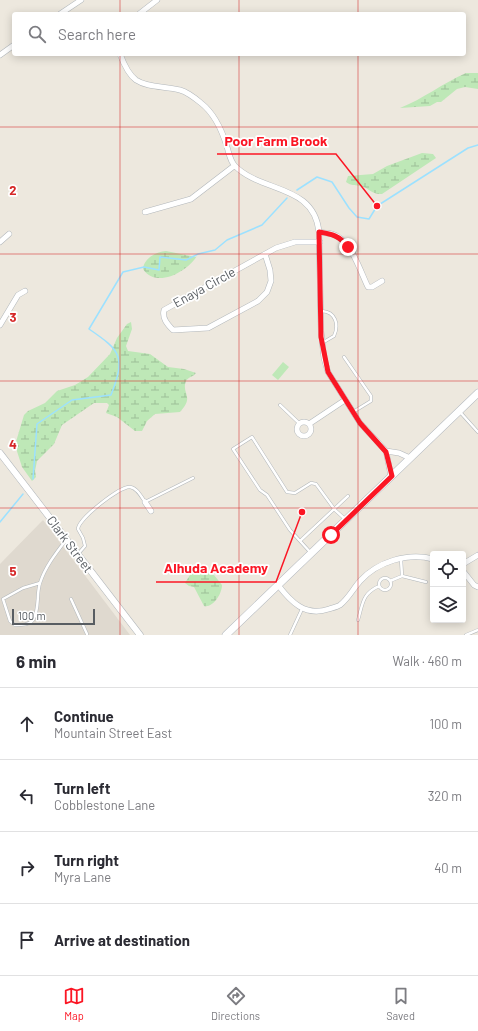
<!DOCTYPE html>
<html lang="en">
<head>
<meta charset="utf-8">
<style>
  body { margin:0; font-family:Barlow,sans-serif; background:#f2f2f3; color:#2b2b33 }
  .controls { position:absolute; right:12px; bottom:12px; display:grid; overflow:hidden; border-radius:4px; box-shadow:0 2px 10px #0003 }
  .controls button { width:36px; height:36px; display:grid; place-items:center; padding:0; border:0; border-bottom:1px solid #e1e1e2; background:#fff; color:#2b2b33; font:20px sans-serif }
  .scale { position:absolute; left:12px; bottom:10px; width:83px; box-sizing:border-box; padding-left:4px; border:2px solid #585d62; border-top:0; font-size:11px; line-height:14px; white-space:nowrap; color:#585d62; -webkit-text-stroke:3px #fff; paint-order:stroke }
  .stop { position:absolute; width:12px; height:12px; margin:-9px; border:3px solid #fb1624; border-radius:50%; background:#fff }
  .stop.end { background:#fb1624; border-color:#fff; box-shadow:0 1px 4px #0008 }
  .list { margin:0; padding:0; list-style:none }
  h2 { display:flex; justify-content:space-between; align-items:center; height:52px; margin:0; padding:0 16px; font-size:17px }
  h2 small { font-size:13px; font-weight:400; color:#7c7c81 }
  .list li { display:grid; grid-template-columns:26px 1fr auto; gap:12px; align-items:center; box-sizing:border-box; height:72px; padding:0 16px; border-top:1px solid #e1e1e2 }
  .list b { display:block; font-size:15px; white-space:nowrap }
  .list p { margin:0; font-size:13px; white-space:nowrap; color:#7c7c81 }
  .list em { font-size:13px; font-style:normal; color:#7c7c81 }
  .icon { flex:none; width:22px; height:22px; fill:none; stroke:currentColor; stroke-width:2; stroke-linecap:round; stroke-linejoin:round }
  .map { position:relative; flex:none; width:478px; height:635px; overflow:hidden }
  .search { position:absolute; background:#fff; box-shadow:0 2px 10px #0003; left:12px; right:12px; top:12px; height:44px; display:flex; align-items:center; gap:10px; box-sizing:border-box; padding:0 14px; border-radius:4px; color:#7c7c81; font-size:15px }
  .sheet { height:340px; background:#fff }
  nav { display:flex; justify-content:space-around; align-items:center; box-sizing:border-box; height:56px; border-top:1px solid #e1e1e2; background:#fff; font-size:11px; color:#7c7c81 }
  nav a { display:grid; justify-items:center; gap:2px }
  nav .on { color:#fb1624 }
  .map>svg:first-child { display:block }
</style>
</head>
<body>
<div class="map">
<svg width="478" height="635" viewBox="0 0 478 635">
  <defs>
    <pattern id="wetland-marsh" width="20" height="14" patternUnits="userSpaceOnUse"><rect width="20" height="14" fill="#bee8b7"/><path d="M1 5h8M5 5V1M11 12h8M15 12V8" fill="none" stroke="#9dbf98"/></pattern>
  </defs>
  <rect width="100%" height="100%" fill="#ede8de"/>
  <path fill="#dfd9cf" d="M 43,520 L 130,635 L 0,635 L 0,564 Z"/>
  <path fill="url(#wetland-marsh)" d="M 466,73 L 478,73 L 478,89 L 465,87 L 457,89 L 441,102 L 437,102 L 430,106 L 400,108 C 423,99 443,83 466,73 Z
    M 422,153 L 433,154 L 436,158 L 382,194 C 372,195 369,188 361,186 C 356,185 351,186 346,182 L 348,176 L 373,174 L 387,166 Z
    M 166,251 L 196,257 L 197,256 C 187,272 156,289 143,269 C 144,258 156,252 166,251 Z
    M 131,322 L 132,329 L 126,346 L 128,351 L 150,354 L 168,367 L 184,369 L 196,373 C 193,377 188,377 186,381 C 181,394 195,396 180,412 L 155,414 L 147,421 L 142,431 L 135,431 L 117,417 L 106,413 L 109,405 L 107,403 L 94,403 L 62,425 L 54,444 L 37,461 L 35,471 L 36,477 L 32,481 L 22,467 L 15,445 L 24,415 L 28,411 L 45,403 L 57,391 L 75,385 L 88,377 L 110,354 L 117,338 L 127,324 Z
    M 200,569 L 214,575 L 222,585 C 222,594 213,608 204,606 L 194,587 L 189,586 L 185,583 L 193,570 Z"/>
  <path fill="#bee8b7" d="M 283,362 L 289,367 L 278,380 L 272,375 Z"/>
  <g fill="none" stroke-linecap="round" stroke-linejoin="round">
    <path stroke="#9ce1ff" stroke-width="1.5" d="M 297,190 L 317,177 L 332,182 L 349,208 L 357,217 L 369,219 L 377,206 L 468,148 L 478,145
      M 33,479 L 37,424 L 72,400 L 111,395 C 126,356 121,351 89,329 L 123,272 L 144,267 L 159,270 L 160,257 L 186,260 L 198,254 L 215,250 L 227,240 L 262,225 L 287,198
      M 0,522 L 23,494"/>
    <g stroke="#b2b7bb" stroke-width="3.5">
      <path id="service" d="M 322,311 C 336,312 339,325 334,336 L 322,343
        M 344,357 L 371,396 L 371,401 L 353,412
        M 280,405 L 300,424
        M 460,412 L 478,432
        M 300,541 L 348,496
        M 311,553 L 290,530 L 267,495 L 260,490 L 233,449 L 252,437 L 287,492 L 295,493 L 311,483 L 316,484 L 335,510 L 345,519
        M 78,554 L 85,546 L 83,538 L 78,529 C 78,519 120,486 130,487 C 137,488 141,496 145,502 L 193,478
        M 401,559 L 402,576 L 426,582
        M379 584a6 6 0 1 1 12 0a6 6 0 1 1-12 0Z
        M 390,581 L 402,576
        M 40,583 L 23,588 L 3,599 L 10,621 L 15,625 C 22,625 29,625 33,620 C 40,609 36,595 40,583 C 45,567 56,553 66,540
        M 71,599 L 87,634
        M 358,620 C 363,603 362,594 379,586
        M 290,635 L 302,609
        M 466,635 L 478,630"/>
    </g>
    <g stroke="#b2b7bb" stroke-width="6">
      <path id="minor" d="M 60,14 L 81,0
        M 139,14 L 157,0
        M 120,54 C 123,62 129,75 136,80 C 148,88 166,86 180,90 C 187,92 195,98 201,103 C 215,114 222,130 227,147 C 229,153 230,161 235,166 C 262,193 314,184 319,232 L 321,331 L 324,358 L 328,372 L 360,423 L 386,451 L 391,476
        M 0,55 L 14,45
        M 145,212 L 191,199 L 234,166
        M 319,232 C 323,233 328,233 332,234 C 351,239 360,271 368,287 L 372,287 L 382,281
        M 0,242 L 9,234
        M 265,254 L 270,270 L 271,281 L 267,292 L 258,301 L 208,328 L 173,330 C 167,324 162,318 164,310 L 276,248 L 295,242 L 320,242
        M 0,325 L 18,295 L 25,291
        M297 429a7 7 0 1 1 14 0a7 7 0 1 1-14 0Z
        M 309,424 L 345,400
        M 386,451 L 399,453 L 410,458
        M 145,502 L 151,511
        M 463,564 L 478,555
        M 463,571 L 474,585 L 478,587
        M 278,585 C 291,602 305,617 329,609 C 332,608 337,607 340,605 C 348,599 353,589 360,581 C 377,562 408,552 433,559"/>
    </g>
    <g stroke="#b2b7bb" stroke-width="7">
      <path id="tertiary" d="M 0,453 L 140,635"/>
    </g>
    <g stroke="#b5bac0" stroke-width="8">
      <path id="secondary" d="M 226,635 L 478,393"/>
    </g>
    <use href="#service" stroke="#fff" stroke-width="2.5"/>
    <use href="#minor" stroke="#fff" stroke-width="5"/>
    <use href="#tertiary" stroke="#fff" stroke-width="6"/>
    <use href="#secondary" stroke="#fff" stroke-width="7"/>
  </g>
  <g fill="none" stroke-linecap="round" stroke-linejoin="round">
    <path stroke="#fb1624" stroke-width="5" d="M 331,535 L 392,476 L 386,452 L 360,423 L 328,372 L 321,337 L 319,232 C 332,234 340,236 348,247"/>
  </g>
  <path fill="none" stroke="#d62828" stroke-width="1" stroke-opacity="0.55" d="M 120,0 L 120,14M 239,0 L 239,14M 358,0 L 358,14M 120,54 L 120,635M 239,54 L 239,635M 358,54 L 358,635M 0,127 L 478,127M 0,254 L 478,254M 0,381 L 478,381M 0,508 L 478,508"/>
  <g text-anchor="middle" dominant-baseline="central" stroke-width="3.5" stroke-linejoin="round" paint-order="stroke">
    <g font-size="13" fill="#585d62" stroke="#fff">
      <text transform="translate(204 287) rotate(-29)">Enaya Circle</text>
      <text transform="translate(70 544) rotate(53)">Clark Street</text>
    </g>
  </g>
  <g font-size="13" text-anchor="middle" font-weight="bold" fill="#d62828" stroke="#fff" stroke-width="3.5" stroke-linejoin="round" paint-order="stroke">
    <text x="13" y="195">2</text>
    <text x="13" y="322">3</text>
    <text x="13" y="449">4</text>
    <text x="13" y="576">5</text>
  </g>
  <path fill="none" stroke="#fb1624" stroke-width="1.5" d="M377 206L336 154H217M302 512L276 582H156"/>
  <g fill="#fb1624" stroke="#fff" stroke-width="1.5">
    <circle cx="377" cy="206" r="4"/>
    <circle cx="302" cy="512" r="4"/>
  </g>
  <g font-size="14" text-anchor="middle" font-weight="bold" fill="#fb1624" stroke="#fff" stroke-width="3.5" stroke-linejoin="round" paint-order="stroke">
    <text x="276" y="146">Poor Farm Brook</text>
    <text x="216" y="573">Alhuda Academy</text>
  </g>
</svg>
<div class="controls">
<button><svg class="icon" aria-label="locate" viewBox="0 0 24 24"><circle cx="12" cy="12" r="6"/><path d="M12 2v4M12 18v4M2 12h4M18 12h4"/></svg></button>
<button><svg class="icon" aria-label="layers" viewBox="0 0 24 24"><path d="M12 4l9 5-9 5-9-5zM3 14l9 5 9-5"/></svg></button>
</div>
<div class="scale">100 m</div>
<div class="stop" style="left:331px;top:535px"></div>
<div class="stop end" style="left:348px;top:247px"></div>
<div class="search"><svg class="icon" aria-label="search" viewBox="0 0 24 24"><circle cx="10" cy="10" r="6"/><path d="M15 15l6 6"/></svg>Search here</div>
</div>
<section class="sheet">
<h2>6 min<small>Walk · 460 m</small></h2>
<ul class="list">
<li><svg class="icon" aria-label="ahead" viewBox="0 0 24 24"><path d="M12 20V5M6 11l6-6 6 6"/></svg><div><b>Continue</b><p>Mountain Street East</p></div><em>100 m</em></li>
<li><svg class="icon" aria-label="left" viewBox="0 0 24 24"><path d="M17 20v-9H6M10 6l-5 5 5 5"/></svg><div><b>Turn left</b><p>Cobblestone Lane</p></div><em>320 m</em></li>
<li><svg class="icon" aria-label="right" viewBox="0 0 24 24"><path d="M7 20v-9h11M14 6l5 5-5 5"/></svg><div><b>Turn right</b><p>Myra Lane</p></div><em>40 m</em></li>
<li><svg class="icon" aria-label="arrive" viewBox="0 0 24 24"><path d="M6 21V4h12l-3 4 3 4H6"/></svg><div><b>Arrive at destination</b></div></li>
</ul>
</section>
<nav>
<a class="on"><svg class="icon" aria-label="map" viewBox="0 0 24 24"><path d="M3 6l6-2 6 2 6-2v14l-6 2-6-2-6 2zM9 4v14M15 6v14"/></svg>Map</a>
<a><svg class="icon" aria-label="directions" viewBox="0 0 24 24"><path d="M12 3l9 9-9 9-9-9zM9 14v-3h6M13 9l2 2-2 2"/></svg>Directions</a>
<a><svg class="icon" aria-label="saved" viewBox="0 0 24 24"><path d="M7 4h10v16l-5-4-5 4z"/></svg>Saved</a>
</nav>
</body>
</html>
